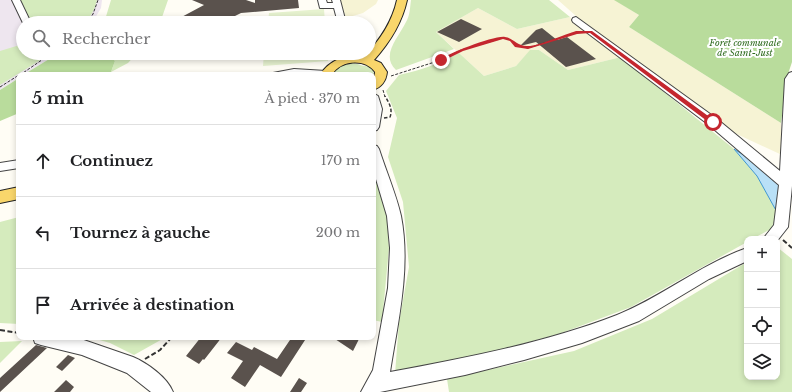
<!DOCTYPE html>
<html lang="fr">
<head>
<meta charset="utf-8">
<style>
  body { margin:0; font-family:"Libre Baskerville",serif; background:#f2f2f2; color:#202124 }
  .controls { position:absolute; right:12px; bottom:12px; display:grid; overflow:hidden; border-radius:8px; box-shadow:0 2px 6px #0003 }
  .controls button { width:36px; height:36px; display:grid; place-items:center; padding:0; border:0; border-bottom:1px solid #e0e0e0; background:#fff; color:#202124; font:20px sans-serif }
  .stop { position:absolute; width:12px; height:12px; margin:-9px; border:3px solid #c4262e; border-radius:50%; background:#fff }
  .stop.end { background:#c4262e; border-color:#fff; box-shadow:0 1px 4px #0008 }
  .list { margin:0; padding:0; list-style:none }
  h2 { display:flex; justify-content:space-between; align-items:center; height:52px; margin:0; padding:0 16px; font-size:17px }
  h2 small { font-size:13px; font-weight:400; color:#757577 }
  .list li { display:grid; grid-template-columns:26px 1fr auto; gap:12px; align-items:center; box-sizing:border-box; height:72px; padding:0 16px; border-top:1px solid #e0e0e0 }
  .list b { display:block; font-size:15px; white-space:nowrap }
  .list em { font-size:13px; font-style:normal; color:#757577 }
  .icon { flex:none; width:22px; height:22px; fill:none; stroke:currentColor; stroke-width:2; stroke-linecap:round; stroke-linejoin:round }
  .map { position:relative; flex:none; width:792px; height:392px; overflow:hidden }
  .search { position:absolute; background:#fff; box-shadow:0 2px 6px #0003; left:16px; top:16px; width:360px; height:44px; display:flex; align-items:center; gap:10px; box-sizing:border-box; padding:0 14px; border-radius:22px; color:#757577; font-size:15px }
  .panel { position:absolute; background:#fff; box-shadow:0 2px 6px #0003; left:16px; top:72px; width:360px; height:268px; border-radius:8px }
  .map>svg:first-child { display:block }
</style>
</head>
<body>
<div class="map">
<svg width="792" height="392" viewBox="0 0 792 392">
  <rect width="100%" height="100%" fill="#fffdf5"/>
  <path fill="#eee6ef" d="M 0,0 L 102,0 L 101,8 L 92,23 L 23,23 L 23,53 L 59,53 L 23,75 L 19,75 L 19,78 L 0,90 Z"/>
  <path fill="#f6f3d4" d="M 340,0 L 378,0 L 376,4 L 363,13 L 346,18 Z
    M 558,0 L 615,0 L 639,15 L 629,27 L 781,123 L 782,155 L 726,129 L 595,33 Z
    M 478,8 L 517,29 L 570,17 L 582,29 L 621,57 L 568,70 L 539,50 L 531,50 L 516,66 L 484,76 L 436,32 Z"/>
  <path fill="#d5ebbd" d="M 19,0 L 97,0 C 95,9 91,17 84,23 L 31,23 Z
    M 111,0 L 168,0 L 160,23 L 104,23 Z
    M 411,0 L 549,0 L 570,17 L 517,29 L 478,8 L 436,32 L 454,49 L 396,70 C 380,55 399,37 406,22 C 410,16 410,7 411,0 Z
    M 23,44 L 23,53 L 49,53 L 39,61 L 0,85 L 0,51 Z
    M 530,50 L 539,50 L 568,70 L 621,57 L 734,149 L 757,176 L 778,214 L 771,229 L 752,239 L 747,239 L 747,242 L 631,307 L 559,334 L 445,365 L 395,374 L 399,322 L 409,267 L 403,202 L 388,157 L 397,118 L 386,91 L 399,75 C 422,70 438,64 459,53 L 484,76 L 516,66 Z
    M 108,53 L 137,53 L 128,63 L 111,72 L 115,61 Z
    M 351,63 C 358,63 362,67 369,66 L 373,69 L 374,76 L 334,75 C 336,67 343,64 351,63 Z
    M 373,163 L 387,209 L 389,248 L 382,322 L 373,320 Z
    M 19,217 L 19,324 L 0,323 L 0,222 Z
    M 777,247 L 792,259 L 792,392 L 449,392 L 447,379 L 574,351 L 652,319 L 747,262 L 747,377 L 777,377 Z
    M 89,337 L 166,337 L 134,355 L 110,343 Z
    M 22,341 L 0,363 L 0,342 Z"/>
  <path fill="#b9dc9c" d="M 614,0 L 792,0 L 792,62 L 787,77 L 781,123 L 629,27 L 639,15 Z
    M 59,53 L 108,53 L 115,61 L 111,72 L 104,75 L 23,75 Z
    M 19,78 L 19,113 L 0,121 L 0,90 Z"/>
  <path fill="#e6f2cf" d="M 324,9 L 325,23 L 268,23 L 269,13 Z
    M 264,53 L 327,53 L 328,61 L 263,66 Z"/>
  <path fill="#b9e0f7" stroke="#3f96cf" d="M 734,149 C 745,156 778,175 780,188 C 781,196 779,206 778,214 L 757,176 Z"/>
  <path fill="#5a524d" d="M 192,0 L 246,0 L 255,3 L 255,0 L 298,0 L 299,8 L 241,13 L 221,23 L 201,23 L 212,16 L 176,20 L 204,5 Z
    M 461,19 L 482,29 L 459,42 L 437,32 Z
    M 542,28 L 557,40 L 567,37 L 596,59 L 566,67 L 536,42 L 520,46 L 536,30 Z
    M 201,337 L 222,337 L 204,360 L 203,359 L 199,364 L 186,356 Z
    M 292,337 L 307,337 L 281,377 L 260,365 L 245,387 L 231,378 L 243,361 L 227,353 L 236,342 L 252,350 L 254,347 L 277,359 Z
    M 332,337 L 360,337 L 353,351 Z
    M 36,345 L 47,348 L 0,392 L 0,378 Z
    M 68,355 L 75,358 L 62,371 L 56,367 Z
    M 299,378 L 307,383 L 301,392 L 290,392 Z
    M 66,380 L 74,387 L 70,392 L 54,392 Z"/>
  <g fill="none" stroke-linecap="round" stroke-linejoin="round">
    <g stroke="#444" stroke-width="2">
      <path id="minor" d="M 12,0 L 20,0 L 31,23 L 23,23 Z
        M 318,0 L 326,0 L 327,3 L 333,3 L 332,0 L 340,0 L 346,23 L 338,23 L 334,8 L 320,8 Z
        M 576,17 L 717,119 L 780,171 L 785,79 L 789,73 L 792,72 L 792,186 L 788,227 L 777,241 L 777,239 L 763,239 L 774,225 L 779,185 L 709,125 L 573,22 L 572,20 L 573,18 Z
        M 334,53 L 344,53 L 348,61 L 346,63 L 340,63 Z
        M 294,69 L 326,71 L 331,74 L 271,75 L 273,73 Z
        M 373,93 L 378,96 L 382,109 L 379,127 L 377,130 L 373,131 Z
        M 373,145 L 377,146 L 379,149 C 386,171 396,194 401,216 C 411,268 398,321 390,372 C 466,358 545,343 617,315 C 662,297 701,264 747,248 L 747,261 L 709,279 L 639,321 L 582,343 L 524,360 L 465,375 L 380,392 L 361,392 L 373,370 L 388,288 L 390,248 L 387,216 L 373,169 Z
        M 19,160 L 19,168 L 0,171 L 0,163 Z
        M 33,337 L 75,337 L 133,357 C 147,363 167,377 173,392 L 151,392 L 127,373 L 82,355 L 41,345 L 35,343 Z"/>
    </g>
    <g stroke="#222" stroke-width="2">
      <path id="major" d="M 397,0 L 407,0 C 402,23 390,42 374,60 L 381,63 L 387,72 C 386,81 382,87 373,90 L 375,72 C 365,58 340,60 332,75 L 320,75 C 329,60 347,53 364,57 C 379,41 392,23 397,0 Z
        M 19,187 L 19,199 L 0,203 L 0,191 Z"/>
    </g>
    <path stroke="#333" stroke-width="1" stroke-dasharray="3 1.5" stroke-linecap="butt" d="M 87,23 L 93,14 L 98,0
      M 20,75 L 52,53
      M 391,76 L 441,60 L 461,50 L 503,38 L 511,40 L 517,46 L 528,48 L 579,32
      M 0,87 L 19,75
      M 383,90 L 385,97"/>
    <path stroke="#333" stroke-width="1.5" stroke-dasharray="3.5 2" stroke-linecap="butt" d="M 384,118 L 390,117 C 393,109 389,103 385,96"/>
    <path stroke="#333" stroke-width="2" stroke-dasharray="5 2.5" stroke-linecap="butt" d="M 783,240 L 792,248
      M 0,330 L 19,333
      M 145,359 L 160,350 L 172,337"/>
    <use href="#minor" fill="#fff" fill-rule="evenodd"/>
    <use href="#major" fill="#f9d66b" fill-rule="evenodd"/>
  </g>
  <path fill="#c4262e" d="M 576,31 L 592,31 L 715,121 L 715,124 L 711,124 L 590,33 L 577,34 L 528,49 L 515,47 L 510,41 L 503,39 L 463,51 L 443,61 L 439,60 C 447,54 495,35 505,37 C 513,38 517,46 527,46 C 536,47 566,34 576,31 Z"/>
  <g text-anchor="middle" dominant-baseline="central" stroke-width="4" stroke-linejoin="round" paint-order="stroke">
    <g font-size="9" font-style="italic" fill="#2f6b1f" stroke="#fff">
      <text x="745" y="42">Forêt communale<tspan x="745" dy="10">de Saint-Just</tspan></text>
    </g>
  </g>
</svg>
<div class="controls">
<button>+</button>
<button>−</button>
<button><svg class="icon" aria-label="locate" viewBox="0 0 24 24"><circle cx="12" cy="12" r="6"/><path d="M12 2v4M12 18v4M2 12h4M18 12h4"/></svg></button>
<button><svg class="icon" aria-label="layers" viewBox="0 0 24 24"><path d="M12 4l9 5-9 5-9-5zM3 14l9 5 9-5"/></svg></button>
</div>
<div class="stop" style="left:713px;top:122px"></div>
<div class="stop end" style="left:441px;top:60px"></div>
<div class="search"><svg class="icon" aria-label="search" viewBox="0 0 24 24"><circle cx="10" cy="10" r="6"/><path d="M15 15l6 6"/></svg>Rechercher</div>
<section class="panel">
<h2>5 min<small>À pied · 370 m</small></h2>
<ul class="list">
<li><svg class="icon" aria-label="ahead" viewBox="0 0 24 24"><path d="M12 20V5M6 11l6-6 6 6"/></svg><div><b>Continuez</b></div><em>170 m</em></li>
<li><svg class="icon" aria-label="left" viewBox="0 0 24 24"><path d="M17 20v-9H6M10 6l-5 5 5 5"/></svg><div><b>Tournez à gauche</b></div><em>200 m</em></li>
<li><svg class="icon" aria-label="arrive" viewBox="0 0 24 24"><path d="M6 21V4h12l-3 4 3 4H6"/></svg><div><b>Arrivée à destination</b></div></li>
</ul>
</section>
</div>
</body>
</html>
